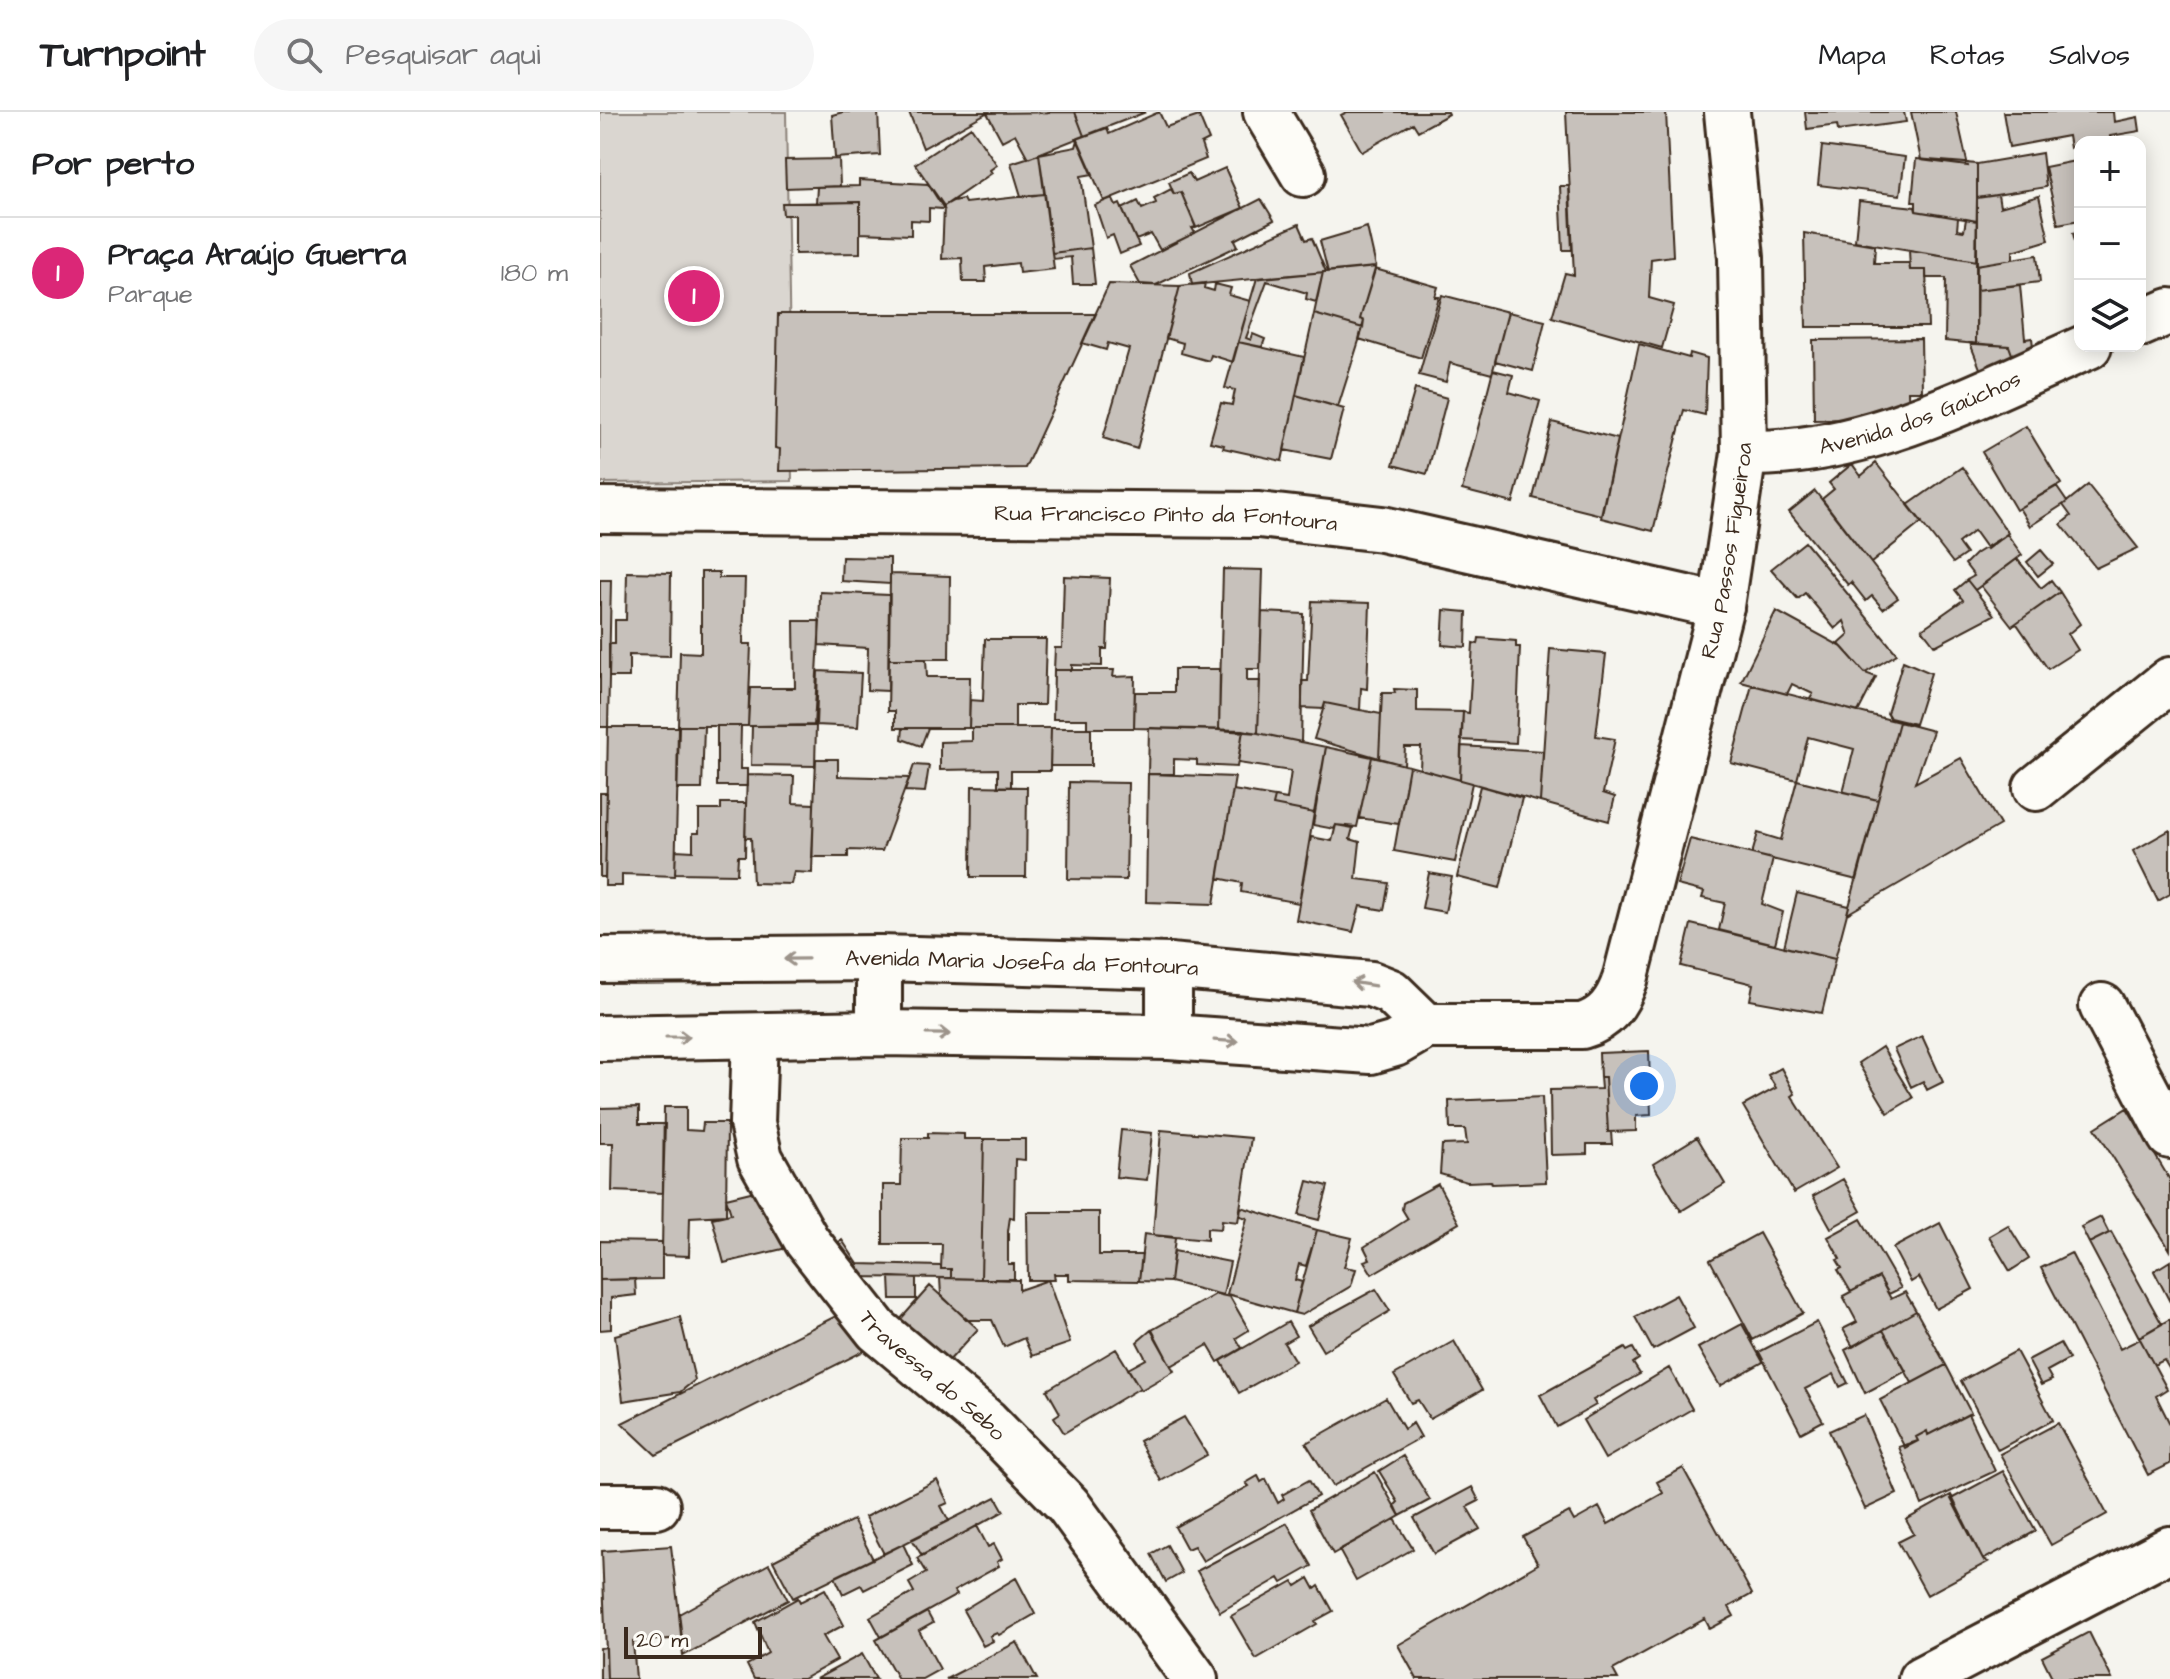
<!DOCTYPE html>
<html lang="pt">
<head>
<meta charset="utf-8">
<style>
  body { margin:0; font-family:"Architects Daughter",sans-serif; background:#f6f6f6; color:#202124 }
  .controls { position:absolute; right:24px; top:24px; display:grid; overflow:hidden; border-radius:16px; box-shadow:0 4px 20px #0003 }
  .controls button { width:72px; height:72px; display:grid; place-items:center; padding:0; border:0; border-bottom:2px solid #e0e0e0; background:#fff; color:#202124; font:40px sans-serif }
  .scale { position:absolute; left:24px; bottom:20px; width:138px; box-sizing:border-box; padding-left:8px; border:4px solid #3b2a1e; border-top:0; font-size:22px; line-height:28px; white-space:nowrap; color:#3b2a1e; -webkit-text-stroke:6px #fdfcf7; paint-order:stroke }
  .you { position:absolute; left:1044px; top:974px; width:28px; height:28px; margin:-20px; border:6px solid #fff; border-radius:50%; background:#1a73e8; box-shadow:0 0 0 12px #1a73e833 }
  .badge { display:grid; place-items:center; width:52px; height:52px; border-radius:50%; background:#db2777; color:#fff; font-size:26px; font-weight:700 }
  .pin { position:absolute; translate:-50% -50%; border:4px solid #fff; box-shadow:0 2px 8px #0006 }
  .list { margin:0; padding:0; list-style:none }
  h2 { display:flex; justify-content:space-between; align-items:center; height:104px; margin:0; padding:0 32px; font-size:34px }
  h2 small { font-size:26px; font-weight:400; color:#757577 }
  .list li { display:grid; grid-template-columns:52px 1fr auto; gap:24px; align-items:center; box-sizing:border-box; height:112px; padding:0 32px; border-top:2px solid #e0e0e0 }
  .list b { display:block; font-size:30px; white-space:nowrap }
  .list p { margin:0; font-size:26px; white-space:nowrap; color:#757577 }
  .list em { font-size:26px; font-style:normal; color:#757577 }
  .icon { flex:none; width:44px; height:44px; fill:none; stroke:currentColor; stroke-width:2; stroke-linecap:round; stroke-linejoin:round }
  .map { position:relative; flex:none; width:1570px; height:1567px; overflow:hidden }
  header { display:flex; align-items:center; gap:48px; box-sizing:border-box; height:112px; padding:0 40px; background:#fff; border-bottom:2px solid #e0e0e0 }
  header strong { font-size:38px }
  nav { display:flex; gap:44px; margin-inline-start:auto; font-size:28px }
  .search { width:560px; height:72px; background:#f6f6f6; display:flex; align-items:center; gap:20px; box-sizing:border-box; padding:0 28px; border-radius:44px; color:#757577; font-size:30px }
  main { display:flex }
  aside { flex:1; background:#fff }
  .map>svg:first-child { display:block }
</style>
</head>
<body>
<header>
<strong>Turnpoint</strong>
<div class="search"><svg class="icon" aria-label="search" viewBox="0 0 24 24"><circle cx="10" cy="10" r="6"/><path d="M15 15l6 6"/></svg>Pesquisar aqui</div>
<nav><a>Mapa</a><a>Rotas</a><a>Salvos</a></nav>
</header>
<main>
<aside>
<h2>Por perto<small></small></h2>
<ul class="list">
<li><span class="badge">1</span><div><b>Praça Araújo Guerra</b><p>Parque</p></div><em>180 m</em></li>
</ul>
</aside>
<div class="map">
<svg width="1570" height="1567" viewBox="0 0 1570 1567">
  <rect width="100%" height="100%" fill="#f5f4ee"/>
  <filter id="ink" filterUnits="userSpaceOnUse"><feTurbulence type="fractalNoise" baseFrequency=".0125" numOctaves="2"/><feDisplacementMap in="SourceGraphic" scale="16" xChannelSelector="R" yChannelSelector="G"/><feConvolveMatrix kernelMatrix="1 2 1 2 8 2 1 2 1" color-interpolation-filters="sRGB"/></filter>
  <g filter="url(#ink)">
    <path fill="#dad6d0" stroke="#8a8077" stroke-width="2" d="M 0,0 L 186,0 L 192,369 L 0,371 Z"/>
    <path fill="#c7c1bb" stroke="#3b2a1e" stroke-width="2" d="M 243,0 L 278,0 L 280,43 L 235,46 L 232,3 Z
      M 309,0 L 388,0 L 323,36 Z
      M 475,0 L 484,24 L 428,46 L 415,22 L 402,29 L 387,1 Z
      M 475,0 L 546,0 L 484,24 Z
      M 559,0 L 566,15 L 599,4 L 609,28 L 601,32 L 606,47 L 504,89 L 477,27 L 507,16 L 509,22 Z
      M 747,0 L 848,0 L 849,2 L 818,19 L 813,11 L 762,40 L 741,3 Z
      M 966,0 L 1066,0 L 1073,144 L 1051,147 L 1049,186 L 1074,193 L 1062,236 L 952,205 L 965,161 L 974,163 Z
      M 1205,0 L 1304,0 L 1306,10 L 1238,19 L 1237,13 L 1207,17 Z
      M 1311,0 L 1356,0 L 1368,54 L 1321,48 Z
      M 1403,0 L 1513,0 L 1514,10 L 1538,5 L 1540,19 L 1510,24 L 1511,29 L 1480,30 L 1480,34 L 1470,36 L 1468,24 L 1409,35 Z
      M 371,15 L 397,53 L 390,58 L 392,61 L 344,94 L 315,52 Z
      M 478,28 L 493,62 L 481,64 L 491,136 L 452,141 L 439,42 L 476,35 Z
      M 1222,34 L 1305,45 L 1300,83 L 1218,73 Z
      M 1442,41 L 1446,75 L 1377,86 L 1377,52 Z
      M 439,42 L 445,82 L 421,84 L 411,51 Z
      M 239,47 L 240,74 L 186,76 L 185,48 Z
      M 1316,47 L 1377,52 L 1377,109 L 1316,99 L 1316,90 L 1312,90 Z
      M 1480,48 L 1480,108 L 1458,112 L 1445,55 Z
      M 625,56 L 643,96 L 596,116 L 581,80 L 574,82 L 569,70 L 589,61 L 594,70 Z
      M 259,68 L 328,72 L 344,97 L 329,96 L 329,109 L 311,108 L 311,123 L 260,121 L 260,90 L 216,91 L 217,75 L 259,74 Z
      M 960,74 L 969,74 L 972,138 L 963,138 Z
      M 571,77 L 574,82 L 581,80 L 596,115 L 592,116 L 595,121 L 560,138 L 551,122 L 536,128 L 522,97 L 538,89 L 542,97 L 556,91 L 554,86 Z
      M 445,82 L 454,157 L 419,161 L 418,151 L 385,155 L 386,170 L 363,170 L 362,146 L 342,147 L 344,94 L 353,89 L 363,87 L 365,91 Z
      M 1398,83 L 1400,95 L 1439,84 L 1449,128 L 1413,139 L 1413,147 L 1376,153 L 1377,86 Z
      M 512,86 L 516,94 L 520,92 L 539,134 L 520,142 L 513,123 L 506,126 L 495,93 Z
      M 661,87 L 674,108 L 635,128 L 638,134 L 556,173 L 540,172 L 530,154 Z
      M 1259,89 L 1315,95 L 1316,99 L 1358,106 L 1357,118 L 1364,119 L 1366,107 L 1377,109 L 1377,149 L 1255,129 Z
      M 260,90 L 260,141 L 195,142 L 195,103 L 183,103 L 182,91 Z
      M 699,112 L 706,128 L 712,126 L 726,160 L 592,173 L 590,161 Z
      M 767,115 L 776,155 L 728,160 L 720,129 Z
      M 1480,119 L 1480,135 L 1476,135 L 1473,121 Z
      M 1204,121 L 1275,133 L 1274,151 L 1309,151 L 1310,158 L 1326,158 L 1328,215 L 1206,215 Z
      M 491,136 L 495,172 L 473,172 L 471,145 L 453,147 L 452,141 Z
      M 1309,138 L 1377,149 L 1376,232 L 1345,229 L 1346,166 L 1326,166 L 1326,158 L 1310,158 Z
      M 1437,143 L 1440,170 L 1376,178 L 1376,153 Z
      M 776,155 L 760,207 L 764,209 L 763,216 L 714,202 L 723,160 Z
      M 775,157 L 838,175 L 835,185 L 839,185 L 821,246 L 759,227 L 764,209 L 760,207 Z
      M 723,160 L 716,190 L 706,187 L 707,181 L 667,169 L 646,226 L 651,228 L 653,222 L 665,227 L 662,235 L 638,230 L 657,166 Z
      M 605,171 L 604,176 L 614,179 L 615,172 L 631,176 L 629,183 L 650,189 L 633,250 L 611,243 L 609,249 L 581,241 L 583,231 L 566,226 L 580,174 Z
      M 509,172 L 580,174 L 537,337 L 503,326 L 529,237 L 508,231 L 506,238 L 482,231 Z
      M 1420,173 L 1425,227 L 1432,226 L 1434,244 L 1416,253 L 1409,234 L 1376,232 L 1376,178 Z
      M 842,183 L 908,200 L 892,262 L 850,251 L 846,270 L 819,263 Z
      M 908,200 L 945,209 L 933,259 L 895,249 Z
      M 178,202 L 496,202 L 425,356 L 179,359 L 180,337 L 175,336 Z
      M 714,202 L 763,216 L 738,295 L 696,283 Z
      M 1321,227 L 1322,279 L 1308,279 L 1309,305 L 1214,308 L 1213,228 Z
      M 638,230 L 704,245 L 682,349 L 623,336 L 624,333 L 610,330 L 621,291 L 632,293 L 635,278 L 625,276 Z
      M 1370,231 L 1409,234 L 1416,253 L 1385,269 Z
      M 1039,232 L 1089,246 L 1090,241 L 1107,246 L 1105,303 L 1084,298 L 1053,419 L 1001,406 Z
      M 893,258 L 913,263 L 909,280 L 940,289 L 913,391 L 862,378 Z
      M 815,277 L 847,286 L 827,362 L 793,353 Z
      M 696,283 L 744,297 L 731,347 L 684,338 Z
      M 952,310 L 1018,327 L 1001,403 L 933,386 Z
      M 1426,314 L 1461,372 L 1416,398 L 1382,340 Z
      M 1276,351 L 1322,410 L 1271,451 L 1222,387 L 1234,377 L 1229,371 L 1252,352 L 1261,364 Z
      M 1362,355 L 1408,421 L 1387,437 L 1374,419 L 1358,431 L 1366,442 L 1353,451 L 1308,393 Z
      M 1488,373 L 1538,436 L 1496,456 L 1461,412 L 1471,404 L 1463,393 Z
      M 1456,374 L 1467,390 L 1430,414 L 1419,396 Z
      M 1215,379 L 1298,486 L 1283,497 L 1272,484 L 1266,489 L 1251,470 L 1248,473 L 1189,400 Z
      M 1407,422 L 1422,443 L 1375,478 L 1367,468 L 1374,464 L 1365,452 L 1375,442 Z
      M 1205,430 L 1297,542 L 1265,561 L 1239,532 L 1249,523 L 1244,509 L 1235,517 L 1205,481 L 1198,487 L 1171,457 Z
      M 1441,438 L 1453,452 L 1438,464 L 1427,450 Z
      M 242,445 L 290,446 L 290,472 L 241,469 Z
      M 1417,447 L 1441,476 L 1451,468 L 1460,480 L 1412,514 L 1381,474 Z
      M 623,457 L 663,458 L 660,557 L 647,557 L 647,569 L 660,569 L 658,621 L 619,618 Z
      M 27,460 L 71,461 L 70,544 L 29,543 L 29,565 L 9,565 L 9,532 L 15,532 L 15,508 L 26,508 Z
      M 101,460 L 119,460 L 119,466 L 145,466 L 143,532 L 151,532 L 148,614 L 78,614 L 80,540 L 101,541 Z
      M 290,462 L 350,464 L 349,547 L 289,547 Z
      M 464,464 L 510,466 L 507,537 L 502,537 L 502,554 L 472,553 L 472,558 L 454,558 L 455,536 L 462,536 Z
      M 0,468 L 11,468 L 8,615 L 0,615 Z
      M 1367,468 L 1394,503 L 1335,534 L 1322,517 L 1363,488 L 1355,478 Z
      M 220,480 L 289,483 L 288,579 L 267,578 L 268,536 L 219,533 Z
      M 1460,480 L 1480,512 L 1468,522 L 1478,538 L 1448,557 L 1417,512 L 1412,514 Z
      M 712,489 L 770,491 L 767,577 L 761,576 L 760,598 L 725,591 L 724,597 L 702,596 L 702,569 L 708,569 Z
      M 844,498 L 867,500 L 866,535 L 842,533 Z
      M 1176,499 L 1242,535 L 1265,561 L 1276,565 L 1258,600 L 1210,587 L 1213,582 L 1192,572 L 1187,582 L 1141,570 Z
      M 662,500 L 704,502 L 701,630 L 658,621 Z
      M 194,509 L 220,509 L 214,614 L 148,614 L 150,576 L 195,576 Z
      M 879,526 L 916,529 L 916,535 L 920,535 L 916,631 L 861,628 L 863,600 L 869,601 L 873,531 L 878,532 Z
      M 385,527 L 446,527 L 444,593 L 415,593 L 415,616 L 369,616 L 370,588 L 383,589 Z
      M 950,537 L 1006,542 L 996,624 L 1015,627 L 1003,681 L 1015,685 L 1009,709 L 940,690 Z
      M 289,547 L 326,547 L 327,565 L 370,565 L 369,616 L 295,616 L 295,599 L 288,599 Z
      M 1303,549 L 1331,561 L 1315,612 L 1290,606 L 1287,601 Z
      M 574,557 L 620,557 L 619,618 L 534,616 L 535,580 L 574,580 Z
      M 454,558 L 514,558 L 513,565 L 535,564 L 534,616 L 487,616 L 487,607 L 453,607 Z
      M 218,559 L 261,561 L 258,615 L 216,613 Z
      M 1152,573 L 1299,610 L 1278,688 L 1243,680 L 1254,637 L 1208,625 L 1197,668 L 1131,651 Z
      M 794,577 L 817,578 L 817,599 L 863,600 L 860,668 L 820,657 L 821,635 L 805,635 L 804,653 L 779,646 L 782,581 L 795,581 Z
      M 725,591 L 781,602 L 779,646 L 714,627 Z
      M 1299,610 L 1333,619 L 1315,671 L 1361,646 L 1400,713 L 1247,802 Z
      M 216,613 L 215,654 L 151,653 L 152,614 Z
      M 78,614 L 104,614 L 102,677 L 77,677 Z
      M 117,614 L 141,614 L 140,657 L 147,657 L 147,674 L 117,674 Z
      M 8,615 L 79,615 L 75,764 L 22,762 L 22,774 L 5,774 Z
      M 303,616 L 328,616 L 321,634 L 302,627 Z
      M 372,616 L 451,616 L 450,659 L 411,659 L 411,675 L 398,675 L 398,657 L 340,658 L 340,630 L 372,629 Z
      M 451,616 L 491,616 L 491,654 L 450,654 Z
      M 549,616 L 643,618 L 637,655 L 597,653 L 597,648 L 574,647 L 574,662 L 548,662 Z
      M 643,618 L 726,635 L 714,701 L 673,693 L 675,685 L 687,687 L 691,659 L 638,651 Z
      M 861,634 L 943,639 L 940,690 L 860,668 Z
      M 726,635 L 772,645 L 757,715 L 736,713 L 734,717 L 713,713 Z
      M 772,645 L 809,654 L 799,712 L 759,706 Z
      M 216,647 L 238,647 L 238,664 L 309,666 L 282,739 L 248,738 L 248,745 L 212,745 Z
      M 314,653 L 329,654 L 325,680 L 305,679 Z
      M 809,654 L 872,671 L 855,750 L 794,739 Z
      M 548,662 L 635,665 L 614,792 L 546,790 Z
      M 147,663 L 194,664 L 193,691 L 214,692 L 212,761 L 194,760 L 191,772 L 153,771 L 151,726 L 145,726 Z
      M 1197,668 L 1278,688 L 1257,768 L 1152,742 L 1158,721 L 1181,728 Z
      M 469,670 L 528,671 L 526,768 L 468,767 Z
      M 372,674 L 427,675 L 426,765 L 371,765 Z
      M 880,674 L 922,686 L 900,776 L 857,765 Z
      M 633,678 L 675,685 L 673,693 L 714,701 L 699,791 L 641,780 L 642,771 L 618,766 Z
      M 0,681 L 7,681 L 5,765 L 0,765 Z
      M 121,691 L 146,691 L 145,744 L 138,744 L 137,762 L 75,761 L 76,738 L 93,739 L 93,721 L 99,721 L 99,698 L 121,698 Z
      M 736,713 L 753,716 L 750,727 L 760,730 L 756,767 L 789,771 L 784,798 L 760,794 L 753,820 L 696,808 L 711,725 L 732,729 Z
      M 1570,718 L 1570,782 L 1558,789 L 1533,739 Z
      M 1090,727 L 1173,747 L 1162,792 L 1183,800 L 1175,832 L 1119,818 L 1125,791 L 1102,786 L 1104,780 L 1077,773 Z
      M 829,761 L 852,765 L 845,800 L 822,796 Z
      M 1197,781 L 1249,794 L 1235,847 L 1184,835 Z
      M 1091,812 L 1235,847 L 1222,901 L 1150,888 L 1153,872 L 1081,854 Z
      M 1322,924 L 1343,970 L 1327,978 L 1323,969 L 1311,975 L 1294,937 Z
      M 1282,935 L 1313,986 L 1288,1001 L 1258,951 Z
      M 1049,939 L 1051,1003 L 1036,1004 L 1036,1019 L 1008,1020 L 1005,965 L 1000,965 L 999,941 Z
      M 1181,956 L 1195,982 L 1192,984 L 1237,1056 L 1194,1081 L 1143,994 L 1176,976 L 1168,963 Z
      M 1000,965 L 1005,965 L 1008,1020 L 1011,1020 L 1012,1032 L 987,1032 L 987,1042 L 951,1043 L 950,978 L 1001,977 Z
      M 942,985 L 946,1070 L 892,1072 L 891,1069 L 867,1070 L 840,1062 L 842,1033 L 867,1032 L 865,1017 L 850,1017 L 849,989 Z
      M 39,995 L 39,1012 L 65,1012 L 63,1081 L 12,1079 L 13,1031 L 0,1031 L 0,996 Z
      M 64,995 L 86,995 L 86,1018 L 102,1019 L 103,1011 L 127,1011 L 126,1103 L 90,1105 L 89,1144 L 62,1143 Z
      M 1527,996 L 1570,1068 L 1570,1138 L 1495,1016 Z
      M 521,1018 L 552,1021 L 547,1068 L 516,1065 Z
      M 561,1018 L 651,1026 L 638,1110 L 622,1108 L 621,1117 L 607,1116 L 607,1128 L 553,1123 Z
      M 328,1021 L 364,1022 L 364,1027 L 384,1027 L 381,1167 L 351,1166 L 351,1157 L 341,1157 L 342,1132 L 283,1132 L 283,1073 L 301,1073 L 302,1026 L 328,1026 Z
      M 1097,1025 L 1125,1072 L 1081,1099 L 1053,1052 Z
      M 384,1027 L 425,1027 L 425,1048 L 415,1047 L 414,1106 L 410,1105 L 408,1119 L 408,1152 L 414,1152 L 414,1167 L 381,1167 Z
      M 1243,1067 L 1261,1099 L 1231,1116 L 1213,1084 Z
      M 708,1069 L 728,1074 L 719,1108 L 699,1103 Z
      M 838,1072 L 859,1111 L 772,1162 L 764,1149 L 770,1147 L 764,1135 L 808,1107 L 802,1097 L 803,1091 Z
      M 163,1077 L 195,1134 L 124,1151 L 112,1106 L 131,1102 L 126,1086 Z
      M 641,1095 L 717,1118 L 706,1154 L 699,1152 L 695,1168 L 702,1170 L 694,1201 L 627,1182 L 647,1106 L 640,1104 Z
      M 427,1100 L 499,1100 L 499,1143 L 542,1143 L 539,1169 L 469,1168 L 469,1162 L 454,1162 L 455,1168 L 428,1168 Z
      M 1501,1105 L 1509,1121 L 1489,1131 L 1481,1115 Z
      M 1261,1107 L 1301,1176 L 1289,1182 L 1279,1165 L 1251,1180 L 1238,1158 L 1242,1156 L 1237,1148 L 1240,1147 L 1228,1125 Z
      M 1340,1111 L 1373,1177 L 1336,1197 L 1319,1165 L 1311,1170 L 1293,1136 Z
      M 1408,1113 L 1429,1147 L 1410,1159 L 1389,1124 Z
      M 717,1118 L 752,1126 L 744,1155 L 756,1157 L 751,1174 L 702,1203 L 694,1201 Z
      M 1511,1120 L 1562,1212 L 1539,1225 L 1489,1131 Z
      M 1159,1121 L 1203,1201 L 1153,1228 L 1110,1148 Z
      M 544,1122 L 575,1126 L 570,1170 L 539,1169 Z
      M 242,1128 L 258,1152 L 341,1154 L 341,1157 L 351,1157 L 351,1166 L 247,1165 L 228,1136 Z
      M 0,1129 L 62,1130 L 62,1167 L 0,1168 Z
      M 574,1139 L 630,1150 L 623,1183 L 570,1170 Z
      M 1471,1141 L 1520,1237 L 1540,1227 L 1567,1277 L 1556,1284 L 1570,1312 L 1570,1352 L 1548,1363 L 1441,1156 Z
      M 1570,1149 L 1570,1190 L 1554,1159 Z
      M 290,1165 L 316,1166 L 316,1187 L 291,1187 Z
      M 1279,1165 L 1291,1187 L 1305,1180 L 1316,1199 L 1253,1235 L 1243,1217 L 1257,1210 L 1243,1184 Z
      M 340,1166 L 419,1168 L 419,1178 L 448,1168 L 470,1231 L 432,1244 L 424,1226 L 404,1235 L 392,1208 L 367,1208 L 341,1183 Z
      M 35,1167 L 36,1183 L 11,1186 L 11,1217 L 0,1218 L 0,1168 Z
      M 330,1174 L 378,1217 L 346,1252 L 299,1209 Z
      M 776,1177 L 790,1199 L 723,1239 L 708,1214 Z
      M 616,1182 L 630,1185 L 649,1218 L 636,1226 L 642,1236 L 618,1250 L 608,1233 L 571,1254 L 552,1218 Z
      M 1076,1183 L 1094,1216 L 1053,1238 L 1035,1205 Z
      M 1316,1199 L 1346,1253 L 1312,1271 L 1283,1218 Z
      M 240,1202 L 270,1236 L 56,1343 L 22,1311 Z
      M 80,1205 L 95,1268 L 80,1280 L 23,1289 L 15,1223 Z
      M 1570,1207 L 1570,1258 L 1564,1248 L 1554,1253 L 1539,1225 Z
      M 688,1210 L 696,1224 L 684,1231 L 695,1249 L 639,1281 L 621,1249 Z
      M 1217,1210 L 1248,1271 L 1240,1275 L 1234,1262 L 1205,1277 L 1223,1309 L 1201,1321 L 1159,1240 Z
      M 1142,1212 L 1163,1250 L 1120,1274 L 1098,1236 Z
      M 551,1218 L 574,1259 L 541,1278 L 528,1257 L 546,1247 L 537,1230 Z
      M 1283,1218 L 1306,1259 L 1265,1281 L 1245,1238 Z
      M 854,1229 L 882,1278 L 830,1307 L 818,1288 L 811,1291 L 794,1263 Z
      M 1460,1231 L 1469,1247 L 1447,1259 L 1452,1268 L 1441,1273 L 1428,1248 Z
      M 1025,1236 L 1027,1239 L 1033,1236 L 1039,1247 L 1033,1251 L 1040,1262 L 993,1288 L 996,1293 L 957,1315 L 940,1283 Z
      M 516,1237 L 540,1276 L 464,1321 L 454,1305 L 460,1301 L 447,1278 Z
      M 1416,1239 L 1453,1308 L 1398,1338 L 1361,1269 Z
      M 1346,1253 L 1371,1301 L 1328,1323 L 1327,1319 L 1316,1325 L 1318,1329 L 1305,1336 L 1280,1288 Z
      M 1069,1256 L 1092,1297 L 1005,1347 L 983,1308 Z
      M 786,1286 L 804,1317 L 813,1311 L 821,1325 L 733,1374 L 706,1331 Z
      M 1368,1302 L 1395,1359 L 1322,1393 L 1299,1335 L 1318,1329 L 1316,1325 L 1327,1319 L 1328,1323 Z
      M 1264,1303 L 1297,1382 L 1265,1397 L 1229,1319 Z
      M 584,1305 L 607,1343 L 561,1369 L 539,1329 Z
      M 1458,1311 L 1507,1402 L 1451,1433 L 1400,1342 Z
      M 803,1344 L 830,1388 L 800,1404 L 795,1393 L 798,1390 L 779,1359 Z
      M 1083,1356 L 1152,1482 L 1129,1495 L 1134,1504 L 1110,1517 L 1105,1507 L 1013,1558 L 1018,1567 L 817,1567 L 798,1533 L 938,1452 L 923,1425 L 969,1400 L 974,1409 L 999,1395 L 1008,1412 L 1063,1381 L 1057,1370 Z
      M 1403,1359 L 1436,1419 L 1383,1448 L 1351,1387 Z
      M 775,1360 L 800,1404 L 733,1442 L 709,1398 Z
      M 658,1364 L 661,1370 L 666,1367 L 678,1391 L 684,1387 L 682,1383 L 709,1368 L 718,1384 L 603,1449 L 594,1434 L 587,1437 L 575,1415 L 649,1374 L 646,1371 Z
      M 337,1368 L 348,1391 L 341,1394 L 349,1409 L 284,1442 L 265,1405 Z
      M 872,1375 L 879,1389 L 867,1395 L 880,1417 L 834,1442 L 814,1406 Z
      M 1351,1383 L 1383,1448 L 1388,1450 L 1327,1483 L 1298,1430 L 1314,1422 L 1306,1408 Z
      M 396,1385 L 404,1399 L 322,1444 L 312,1427 Z
      M 795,1407 L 813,1437 L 756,1469 L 739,1438 Z
      M 253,1408 L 273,1447 L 193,1486 L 173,1449 Z
      M 687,1411 L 712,1454 L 682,1471 L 679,1466 L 620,1500 L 597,1459 Z
      M 377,1414 L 388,1435 L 394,1432 L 402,1447 L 397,1450 L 399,1454 L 354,1479 L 357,1483 L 281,1525 L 270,1505 L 314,1480 L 309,1471 L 326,1461 L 317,1446 Z
      M 303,1432 L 313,1453 L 264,1478 L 261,1473 L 243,1482 L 235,1465 Z
      M 567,1433 L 582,1461 L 566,1470 L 551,1442 Z
      M 71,1434 L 82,1526 L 33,1530 L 36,1567 L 7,1567 L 2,1439 Z
      M 169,1452 L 188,1488 L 83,1544 L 79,1502 Z
      M 416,1466 L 435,1502 L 399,1523 L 397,1521 L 390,1524 L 393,1529 L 383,1534 L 363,1498 Z
      M 709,1466 L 715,1477 L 719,1474 L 733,1499 L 715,1509 L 717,1512 L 656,1547 L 631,1504 L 693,1469 L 696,1474 Z
      M 225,1477 L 244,1513 L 223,1524 L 237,1548 L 203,1567 L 154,1567 L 147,1553 L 168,1541 L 155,1510 L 198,1486 L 200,1490 Z
      M 327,1500 L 333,1511 L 319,1519 L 340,1557 L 322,1567 L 298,1567 L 276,1528 Z
      M 1489,1520 L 1512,1567 L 1453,1567 L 1442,1545 Z
      M 417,1530 L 437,1567 L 346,1567 Z
      M 6,1535 L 7,1567 L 0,1567 L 0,1536 Z
      M 262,1542 L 276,1567 L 216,1567 Z"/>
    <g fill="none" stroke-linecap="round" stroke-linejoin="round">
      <g stroke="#3b2a1e" stroke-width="50">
        <g id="minor">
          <path d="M 666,0 L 703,62"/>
          <path d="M 1540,212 L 1570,199"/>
          <path id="s1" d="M 1144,341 C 1267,344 1378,282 1489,234"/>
          <path id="s2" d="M 0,398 L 659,403 L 782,417 L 1121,494"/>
          <path d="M 1436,676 L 1570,568"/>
          <path id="s3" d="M 0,848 L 279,846 L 569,854 L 771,872 L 791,880 L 826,914"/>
          <path d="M 1502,894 L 1570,1024"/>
          <path d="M 279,921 L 279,846"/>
          <path id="s4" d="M 155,925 L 152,1011 L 160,1046 L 207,1129 L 277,1218 L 387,1310 L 468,1393 L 595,1567"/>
          <path d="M 569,925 L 569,854"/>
          <path id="s5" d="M 0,926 L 279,921 L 569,925 L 771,939 L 795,932 L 826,914 L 982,914 C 1006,907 1017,891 1025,868 L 1121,494 L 1144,341 L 1141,146 L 1127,0"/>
          <path d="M 0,1394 L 57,1394"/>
          <path d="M 1321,1567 L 1570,1437"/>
        </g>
      </g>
      <use href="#minor" stroke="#fdfcf7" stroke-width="44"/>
    </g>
    <defs><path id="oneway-shaft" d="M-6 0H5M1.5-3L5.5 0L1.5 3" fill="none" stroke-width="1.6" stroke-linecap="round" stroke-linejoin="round" transform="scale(2)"/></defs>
    <g stroke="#9c938a">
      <use href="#oneway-shaft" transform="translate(196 847) rotate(179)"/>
      <use href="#oneway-shaft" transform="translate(763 872) rotate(-171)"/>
      <use href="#oneway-shaft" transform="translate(338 922) rotate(1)"/>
      <use href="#oneway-shaft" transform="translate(78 925)"/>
      <use href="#oneway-shaft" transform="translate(626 929) rotate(4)"/>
    </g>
  </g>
  <g text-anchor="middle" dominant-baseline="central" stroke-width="6" stroke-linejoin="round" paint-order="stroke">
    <g font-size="22" fill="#3b2a1e" stroke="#fdfcf7">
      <text stroke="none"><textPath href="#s1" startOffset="182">Avenida dos Gaúchos</textPath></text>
      <text stroke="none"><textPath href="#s2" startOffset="566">Rua Francisco Pinto da Fontoura</textPath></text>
      <text stroke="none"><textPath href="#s5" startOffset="1496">Rua Passos Figueiroa</textPath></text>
      <text stroke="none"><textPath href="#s3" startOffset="422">Avenida Maria Josefa da Fontoura</textPath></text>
      <text stroke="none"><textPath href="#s4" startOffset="402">Travessa do Sebo</textPath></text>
    </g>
  </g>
</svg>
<div class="controls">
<button>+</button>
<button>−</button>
<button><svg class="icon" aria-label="layers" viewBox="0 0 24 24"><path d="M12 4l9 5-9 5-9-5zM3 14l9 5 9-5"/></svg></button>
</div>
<div class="scale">20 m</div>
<div class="you"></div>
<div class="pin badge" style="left:94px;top:184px">1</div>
</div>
</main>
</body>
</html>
